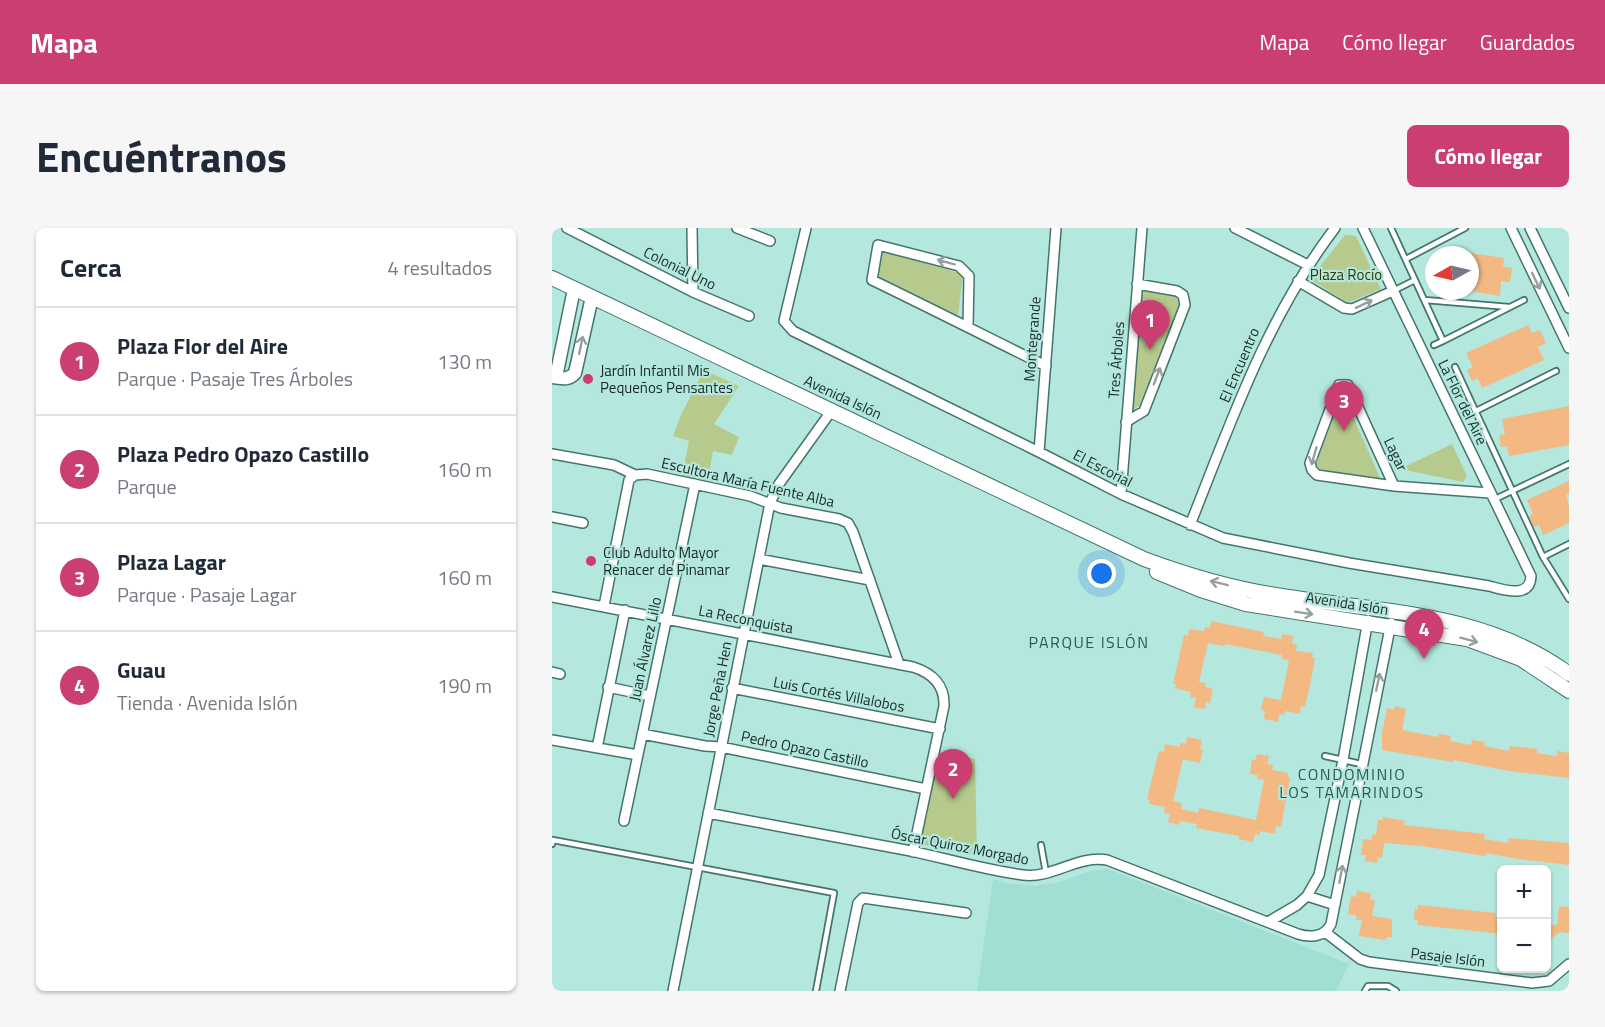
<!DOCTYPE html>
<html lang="es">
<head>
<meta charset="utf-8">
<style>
  body { margin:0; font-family:"Titillium Web",sans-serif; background:#f6f6f7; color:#1f2937 }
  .controls { position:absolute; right:18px; bottom:18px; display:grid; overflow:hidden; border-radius:9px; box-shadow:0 2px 4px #0004 }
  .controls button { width:54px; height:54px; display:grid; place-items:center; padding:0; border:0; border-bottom:2px solid #e0e1e3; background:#fff; color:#1f2937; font:30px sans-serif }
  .compass { position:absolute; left:873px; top:18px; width:54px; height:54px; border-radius:50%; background:#fff; box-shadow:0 2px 4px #0004; rotate:262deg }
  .you { position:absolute; left:550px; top:346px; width:21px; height:21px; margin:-15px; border:4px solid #fff; border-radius:50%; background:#1a73e8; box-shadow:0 0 0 9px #1a73e833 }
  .badge { display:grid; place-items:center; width:39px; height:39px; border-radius:50%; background:#ca3e72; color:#fff; font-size:20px; font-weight:700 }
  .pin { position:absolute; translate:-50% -50px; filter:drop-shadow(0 2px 3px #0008) }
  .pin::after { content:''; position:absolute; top:32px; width:21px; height:18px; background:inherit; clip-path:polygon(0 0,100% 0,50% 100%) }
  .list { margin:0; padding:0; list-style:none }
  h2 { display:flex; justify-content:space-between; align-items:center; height:78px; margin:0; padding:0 24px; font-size:26px }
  h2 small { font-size:20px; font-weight:400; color:#747a83 }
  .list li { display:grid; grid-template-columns:39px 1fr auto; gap:18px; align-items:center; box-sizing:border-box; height:108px; padding:0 24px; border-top:2px solid #e0e1e3 }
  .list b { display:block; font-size:22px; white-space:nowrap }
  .list p { margin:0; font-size:20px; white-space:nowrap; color:#747a83 }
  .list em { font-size:20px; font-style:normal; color:#747a83 }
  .map { position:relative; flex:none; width:1017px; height:763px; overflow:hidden; border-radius:9px }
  header { display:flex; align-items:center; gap:36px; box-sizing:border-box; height:84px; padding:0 30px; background:#ca3e72; color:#fff }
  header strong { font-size:28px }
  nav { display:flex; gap:33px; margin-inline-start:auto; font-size:21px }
  .intro { display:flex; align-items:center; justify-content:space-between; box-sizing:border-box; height:144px; padding:0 36px }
  h1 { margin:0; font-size:42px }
  .button { padding:15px 27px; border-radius:9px; background:#ca3e72; color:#fff; font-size:21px; font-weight:700 }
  main { display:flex; gap:36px; padding:0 36px }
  aside { flex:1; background:#fff; border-radius:9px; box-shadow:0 2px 4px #0004 }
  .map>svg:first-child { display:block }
</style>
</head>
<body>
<header>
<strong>Mapa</strong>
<nav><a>Mapa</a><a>Cómo llegar</a><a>Guardados</a></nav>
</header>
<div class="intro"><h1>Encuéntranos</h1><a class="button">Cómo llegar</a></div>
<main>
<aside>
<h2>Cerca<small>4 resultados</small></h2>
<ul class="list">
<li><span class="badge">1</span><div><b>Plaza Flor del Aire</b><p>Parque · Pasaje Tres Árboles</p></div><em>130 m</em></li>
<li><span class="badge">2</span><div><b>Plaza Pedro Opazo Castillo</b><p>Parque</p></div><em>160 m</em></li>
<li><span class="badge">3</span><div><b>Plaza Lagar</b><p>Parque · Pasaje Lagar</p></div><em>160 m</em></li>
<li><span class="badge">4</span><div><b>Guau</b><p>Tienda · Avenida Islón</p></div><em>190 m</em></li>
</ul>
</aside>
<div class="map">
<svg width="1017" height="763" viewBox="0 0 1017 763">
  <rect width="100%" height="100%" fill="#b4e7de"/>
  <path fill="#a1ded3" d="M 556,641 L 797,736 L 784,763 L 425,763 L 441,651 L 454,655 L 483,658 L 508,654 L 538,643 Z"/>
  <path fill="#b7ca8d" d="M 793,7 L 804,8 L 829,61 L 795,75 L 758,51 Z
    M 330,23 L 411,46 L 406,88 L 325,48 Z
    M 593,62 L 623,68 L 628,75 L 587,178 L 581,182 L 590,65 Z
    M 152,142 L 187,158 L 162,196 L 187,209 L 180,227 L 161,223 L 156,253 L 130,248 L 137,213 L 121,208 L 129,187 Z
    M 792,168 L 829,252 L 770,244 L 764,236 L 787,170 Z
    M 900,216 L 915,248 L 911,254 L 848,241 Z
    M 387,525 L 423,531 L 425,628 L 373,617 L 369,611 Z"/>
  <path fill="#f4b883" d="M 918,25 L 952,30 L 951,39 L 960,40 L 958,54 L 949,53 L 948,68 L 918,63 Z
    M 976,97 L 980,105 L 988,102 L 994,115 L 986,119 L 992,132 L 930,160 L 926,150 L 920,153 L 915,142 L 921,139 L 914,125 Z
    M 1017,178 L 1017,217 L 957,228 L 955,218 L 949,219 L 947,207 L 953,206 L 950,191 Z
    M 1017,253 L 1017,266 L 1014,267 L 1017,277 L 1017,295 L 991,307 L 987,297 L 982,299 L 977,288 L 981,286 L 975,272 Z
    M 659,393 L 712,404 L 711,408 L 729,411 L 730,406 L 741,408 L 740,416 L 745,417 L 744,423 L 761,425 L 760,429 L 763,430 L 759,452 L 753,479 L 749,478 L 748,486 L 733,483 L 732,487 L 727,486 L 726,494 L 712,491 L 713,483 L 709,482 L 712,469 L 729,472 L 737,432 L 730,431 L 730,427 L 673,416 L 673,418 L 656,415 L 647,454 L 654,455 L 653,459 L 661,461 L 658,475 L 654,474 L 653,481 L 642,479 L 644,470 L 638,469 L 639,464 L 623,460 L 624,456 L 621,456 L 632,407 L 636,408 L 637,401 L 652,403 L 653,399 L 658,400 Z
    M 843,478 L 854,481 L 850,502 L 886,509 L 887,506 L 899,508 L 898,513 L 919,517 L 920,512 L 933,514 L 932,518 L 957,523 L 957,518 L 986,521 L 985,525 L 1005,528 L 1005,523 L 1017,525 L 1017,550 L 957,543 L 901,532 L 901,534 L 830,522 L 830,505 L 835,480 L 842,482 Z
    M 635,509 L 650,512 L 648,521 L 651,521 L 648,535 L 631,531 L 621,573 L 630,575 L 629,581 L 646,585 L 647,580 L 704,592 L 712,552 L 705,551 L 706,547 L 698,546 L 700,531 L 704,532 L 705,526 L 717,528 L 715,536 L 721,537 L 720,542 L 736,545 L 735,549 L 738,550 L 729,599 L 724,598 L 723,606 L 708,603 L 708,607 L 703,606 L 701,614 L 687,611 L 687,608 L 644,600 L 645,596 L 628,593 L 627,597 L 616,594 L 618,586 L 612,585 L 613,579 L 597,576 L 598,572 L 595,571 L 607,523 L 612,524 L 613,516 L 628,519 L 628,515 L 634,516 Z
    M 831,589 L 853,593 L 852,597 L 933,606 L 932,611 L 956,615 L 957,610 L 1017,615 L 1017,637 L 966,631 L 934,625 L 933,628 L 870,618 L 832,615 L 830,630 L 826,629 L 825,635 L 813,633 L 814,627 L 809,627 L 811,611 L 820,612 L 820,606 L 824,607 L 826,592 L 831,592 Z
    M 805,663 L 819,665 L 818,672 L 823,672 L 820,688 L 840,691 L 840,709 L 835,709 L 833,712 L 807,708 L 810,692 L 804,692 L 805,688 L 796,686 L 799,668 L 804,669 Z
    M 866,677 L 944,685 L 943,689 L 950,690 L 950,706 L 866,697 L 866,692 L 862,692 L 863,680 L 866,682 Z
    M 1007,678 L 1017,679 L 1017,705 L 1008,704 L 994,714 L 994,696 L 1005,697 Z"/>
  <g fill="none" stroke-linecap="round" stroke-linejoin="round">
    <g stroke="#44756c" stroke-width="8">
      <path id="service" d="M 839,0 L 891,113 L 972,72
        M 854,31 L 913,0
        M 841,63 L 863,52
        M 873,72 L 957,79
        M 882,117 L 891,113
        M 903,139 L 991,329 L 1017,371
        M 924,183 L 1004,143
        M 941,272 L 1017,236
        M 991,329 L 1017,316
        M 773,528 L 809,536
        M 0,616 L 1,612 L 282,665 L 264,763
        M 489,617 L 494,645
        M 813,763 L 816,758 L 836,758 L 844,763"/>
    </g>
    <g stroke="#44756c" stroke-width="12">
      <path id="minor" d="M 15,0 L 141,64 L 197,88
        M 140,0 L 141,64
        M 185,0 L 218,13
        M 254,0 L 232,93 L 241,103 L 487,224 L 569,266 L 671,310 L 797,335 L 937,358 C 952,362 978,371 979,348 L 811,0
        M 683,0 L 756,37
        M 959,0 L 1017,120
        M 978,0 L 1017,80
        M 746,53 L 792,80 L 800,81 L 841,63
        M 416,99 L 417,48 L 407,38 L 326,17 L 320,52 C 378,80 435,109 494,138
        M 574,194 L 592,183 L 633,77 L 631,67 L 625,63 L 585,56
        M 487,224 L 504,0
        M 0,226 L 62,237 L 83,247
        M 83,247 L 95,246 L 198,268 L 229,280 L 287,291 L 296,295 L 301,304 L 347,436
        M 842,258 L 796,157 L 787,157 L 758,235 L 760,242 L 765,247 L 842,258 L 938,265
        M 569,266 L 590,0
        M 0,289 L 31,295
        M 638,297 C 679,194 715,89 783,0
        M 207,331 L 318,352
        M 0,369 L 361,439 C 380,445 393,457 392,478 L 361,624
        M 52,378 L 77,252 L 83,247
        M 0,444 L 8,446
        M 56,459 L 98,468
        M 180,460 L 388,501
        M 90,506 L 153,518 L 169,519 L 374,561
        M 0,512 L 86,527
        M 45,520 L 73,382
        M 156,585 C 224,598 291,610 359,623 C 396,631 433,642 471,647 C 500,651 525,627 555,632 L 746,706 C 758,710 773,709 779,696 L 839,395
        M 72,593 L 143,256
        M 755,668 L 783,677
        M 716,694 L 745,677 L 755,668 L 767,647 L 791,532 L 816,392
        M 773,704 L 808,731 L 817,734 L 980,755 L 997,753 L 1017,736
        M 121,763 L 218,275 L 227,256 L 280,182
        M 288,763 L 306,675 L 311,670 L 414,685"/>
    </g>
    <g stroke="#44756c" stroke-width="15">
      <path id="tertiary" d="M 0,149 C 9,150 16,153 23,145 L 40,69
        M 4,149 L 22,61"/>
    </g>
    <g stroke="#44756c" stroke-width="16">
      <path id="secondary" d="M 0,50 L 592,331 C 635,347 679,360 724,367 C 825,384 932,383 1017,446
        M 605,344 L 649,362 L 694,376 L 915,411 L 969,431 L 1017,463"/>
    </g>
    <use href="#service" stroke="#fff" stroke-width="4.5"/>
    <use href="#minor" stroke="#fff" stroke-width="9"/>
    <use href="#tertiary" stroke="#fff" stroke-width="12"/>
    <use href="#secondary" stroke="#fff" stroke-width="14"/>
  </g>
  <defs><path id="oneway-shaft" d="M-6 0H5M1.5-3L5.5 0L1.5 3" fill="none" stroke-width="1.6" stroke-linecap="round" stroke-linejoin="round" transform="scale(1.5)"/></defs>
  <g stroke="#96a09e">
    <use href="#oneway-shaft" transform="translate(394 34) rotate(-165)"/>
    <use href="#oneway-shaft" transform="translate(984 53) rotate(64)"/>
    <use href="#oneway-shaft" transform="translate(812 76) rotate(-25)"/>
    <use href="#oneway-shaft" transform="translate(29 117) rotate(-78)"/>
    <use href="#oneway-shaft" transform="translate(605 148) rotate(-69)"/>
    <use href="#oneway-shaft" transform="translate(762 228) rotate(106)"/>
    <use href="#oneway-shaft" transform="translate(667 355) rotate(-166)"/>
    <use href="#oneway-shaft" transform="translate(752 385) rotate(9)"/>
    <use href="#oneway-shaft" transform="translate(917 412) rotate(15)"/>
    <use href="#oneway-shaft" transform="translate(826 454) rotate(-78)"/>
    <use href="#oneway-shaft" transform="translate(789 646) rotate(-79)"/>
  </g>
  <g fill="#ca3e72" stroke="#b4e7de" stroke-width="2">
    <circle cx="36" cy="151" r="6"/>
    <circle cx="39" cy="333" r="6"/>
  </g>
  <g text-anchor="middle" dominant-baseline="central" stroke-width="4.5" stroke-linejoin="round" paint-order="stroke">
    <g font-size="15" fill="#162b27" stroke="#b4e7de">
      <text transform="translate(128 40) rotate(26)">Colonial Uno</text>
      <text transform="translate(480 111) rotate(-86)">Montegrande</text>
      <text transform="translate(564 132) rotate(-86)">Tres Árboles</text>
      <text transform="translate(687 137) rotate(-67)">El Encuentro</text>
      <text transform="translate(291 169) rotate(25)">Avenida Islón</text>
      <text transform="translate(911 174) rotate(64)">La Flor del Aire</text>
      <text transform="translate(844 226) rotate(65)">Lagar</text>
      <text transform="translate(551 240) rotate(27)">El Escorial</text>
      <text transform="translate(196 254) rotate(13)">Escultora María Fuente Alba</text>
      <text transform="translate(795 375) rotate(9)">Avenida Islón</text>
      <text transform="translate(194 391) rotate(11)">La Reconquista</text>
      <text transform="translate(93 421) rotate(-78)">Juan Álvarez Lillo</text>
      <text transform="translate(165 461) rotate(-79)">Jorge Peña Hen</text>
      <text transform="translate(287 466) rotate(11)">Luis Cortés Villalobos</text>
      <text transform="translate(253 521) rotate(12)">Pedro Opazo Castillo</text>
      <text transform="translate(408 618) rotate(11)">Óscar Quiroz Morgado</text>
      <text transform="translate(896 729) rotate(7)">Pasaje Islón</text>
    </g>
    <g font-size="15" fill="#313d06" stroke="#b4e7de">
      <text x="794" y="46">Plaza Rocío</text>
    </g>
    <g font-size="15" fill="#162b27" stroke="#b4e7de" text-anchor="start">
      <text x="48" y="142">Jardín Infantil Mis<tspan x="48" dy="17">Pequeños Pensantes</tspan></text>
      <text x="51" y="324">Club Adulto Mayor<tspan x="51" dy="17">Renacer de Pinamar</tspan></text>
    </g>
    <g font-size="16" letter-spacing="1.5" fill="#2c5c55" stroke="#b4e7de">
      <text x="537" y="414">PARQUE ISLÓN</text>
      <text x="800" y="546">CONDOMINIO<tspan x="800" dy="18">LOS TAMARINDOS</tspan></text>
    </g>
  </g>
</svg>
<div class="controls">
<button>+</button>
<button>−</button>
</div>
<svg class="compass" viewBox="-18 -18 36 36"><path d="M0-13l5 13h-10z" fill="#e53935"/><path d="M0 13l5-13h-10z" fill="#747a83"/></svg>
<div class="you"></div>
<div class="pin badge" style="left:598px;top:122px">1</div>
<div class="pin badge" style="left:401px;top:571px">2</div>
<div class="pin badge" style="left:792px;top:203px">3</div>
<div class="pin badge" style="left:872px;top:431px">4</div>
</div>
</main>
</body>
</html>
